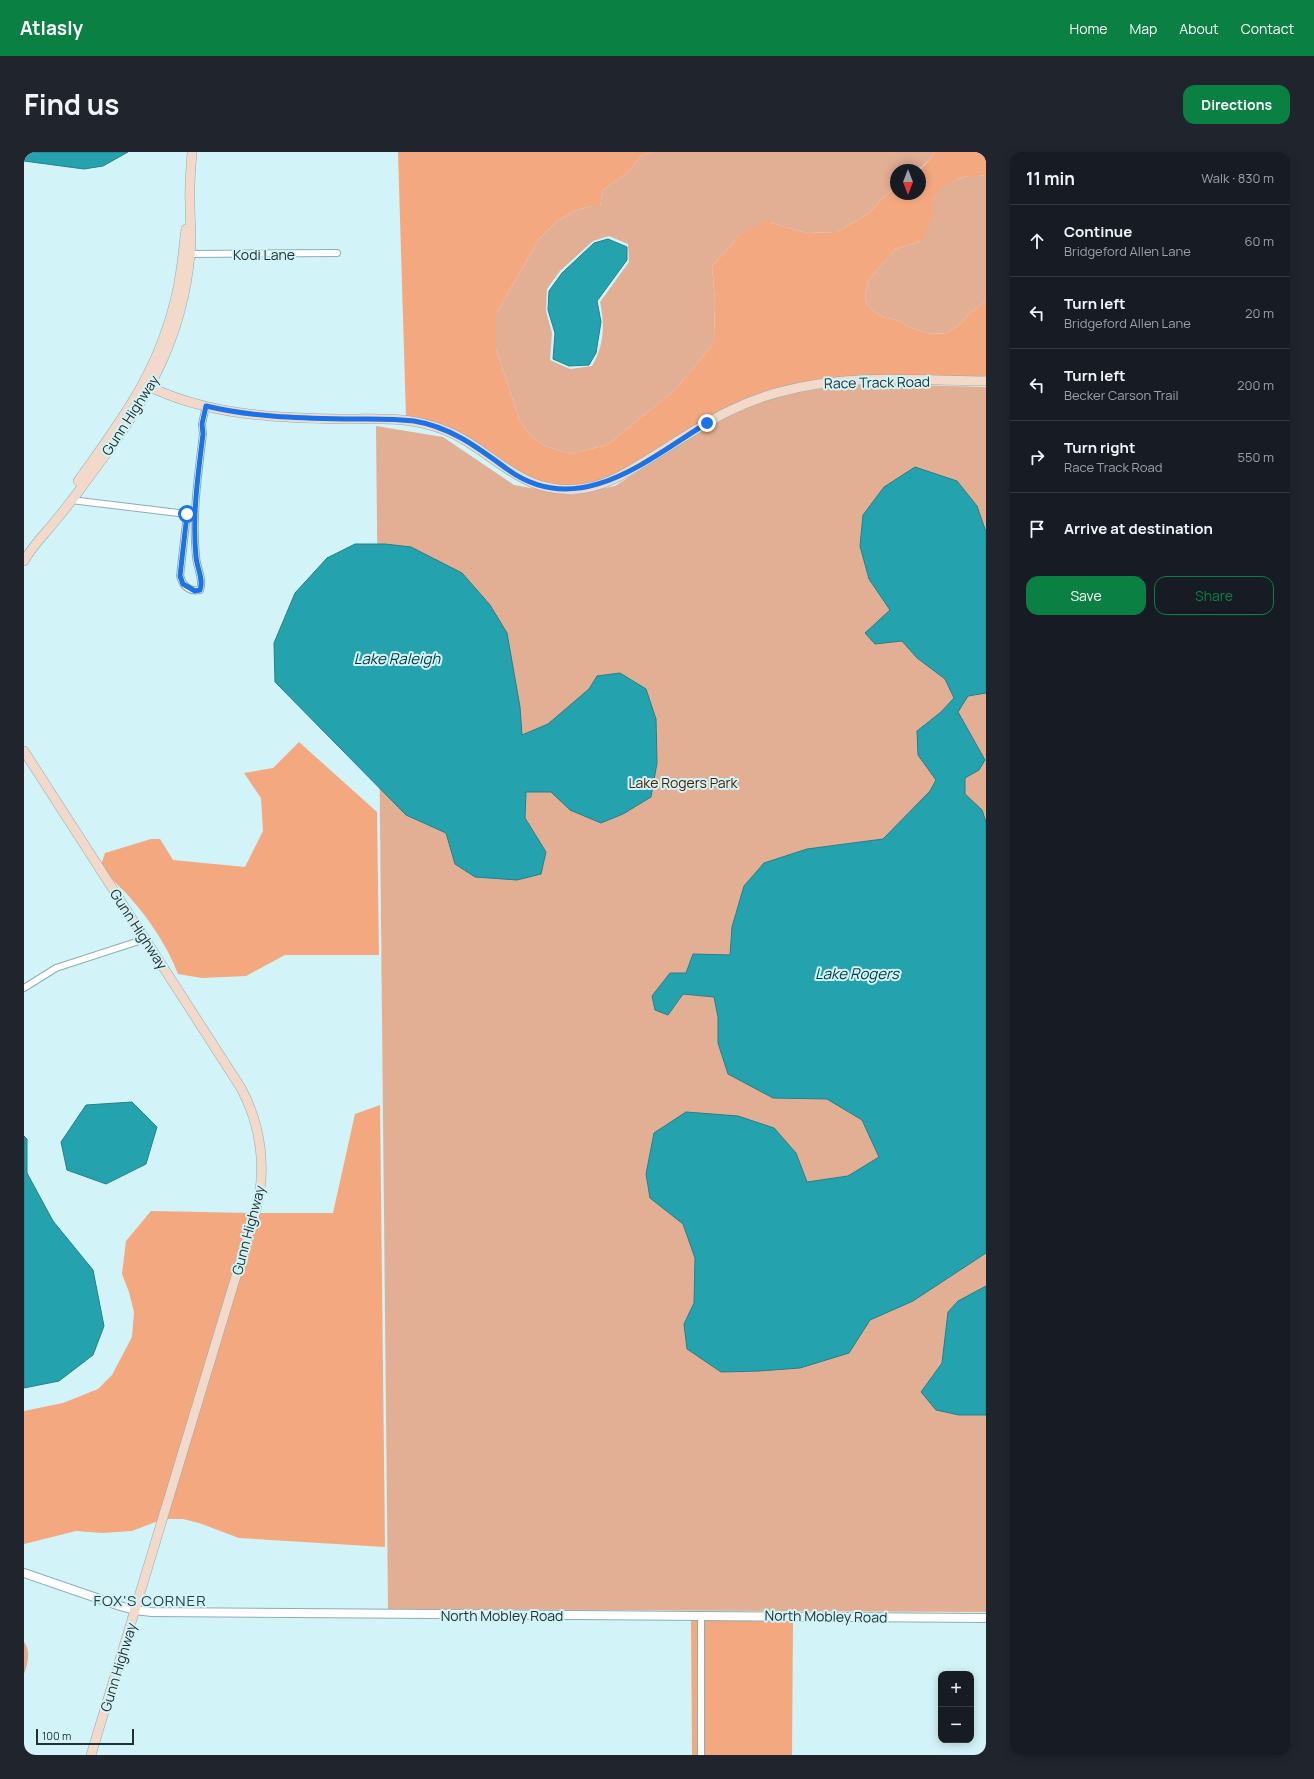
<!DOCTYPE html>
<html lang="en">
<head>
<meta charset="utf-8">
<style>
  body { margin:0; font-family:Manrope,sans-serif; background:#20242c; color:#f1f3f6 }
  .controls { position:absolute; right:12px; bottom:12px; display:grid; overflow:hidden; border-radius:8px; box-shadow:0 2px 10px #0003 }
  .controls button { width:36px; height:36px; display:grid; place-items:center; padding:0; border:0; border-bottom:1px solid #363941; background:#171b24; color:#f1f3f6; font:20px sans-serif }
  .compass { position:absolute; left:866px; top:12px; width:36px; height:36px; border-radius:50%; background:#171b24; box-shadow:0 2px 10px #0003; rotate:180deg }
  .scale { position:absolute; left:12px; bottom:10px; width:98px; box-sizing:border-box; padding-left:4px; border:2px solid #233032; border-top:0; font-size:11px; line-height:14px; white-space:nowrap; color:#233032; -webkit-text-stroke:3px #d2f3f7; paint-order:stroke }
  .stop { position:absolute; width:12px; height:12px; margin:-9px; border:3px solid #1a73e8; border-radius:50%; background:#fff }
  .stop.end { background:#1a73e8; border-color:#fff; box-shadow:0 1px 4px #0008 }
  .list { margin:0; padding:0; list-style:none }
  h2 { display:flex; justify-content:space-between; align-items:center; height:52px; margin:0; padding:0 16px; font-size:17px }
  h2 small { font-size:13px; font-weight:400; color:#9ea1a6 }
  .list li { display:grid; grid-template-columns:26px 1fr auto; gap:12px; align-items:center; box-sizing:border-box; height:72px; padding:0 16px; border-top:1px solid #363941 }
  .list b { display:block; font-size:15px; white-space:nowrap }
  .list p { margin:0; font-size:13px; white-space:nowrap; color:#9ea1a6 }
  .list em { font-size:13px; font-style:normal; color:#9ea1a6 }
  .actions { display:flex; gap:8px; padding:12px 16px }
  .actions a { flex:1; padding:9px 0; border:1px solid #0b8043; border-radius:12px; text-align:center; font-size:14px; color:#0b8043 }
  .actions .main { background:#0b8043; color:#fff }
  .icon { flex:none; width:22px; height:22px; fill:none; stroke:currentColor; stroke-width:2; stroke-linecap:round; stroke-linejoin:round }
  .map { position:relative; flex:none; width:962px; height:1603px; overflow:hidden; border-radius:12px }
  header { display:flex; align-items:center; gap:24px; box-sizing:border-box; height:56px; padding:0 20px; background:#0b8043; color:#fff }
  header strong { font-size:19px }
  nav { display:flex; gap:22px; margin-inline-start:auto; font-size:14px }
  .intro { display:flex; align-items:center; justify-content:space-between; box-sizing:border-box; height:96px; padding:0 24px }
  h1 { margin:0; font-size:28px }
  .button { padding:10px 18px; border-radius:12px; background:#0b8043; color:#fff; font-size:14px; font-weight:700 }
  main { display:flex; gap:24px; padding:0 24px }
  aside { flex:1; background:#171b24; border-radius:12px; box-shadow:0 2px 10px #0003 }
  .map>svg:first-child { display:block }
</style>
</head>
<body>
<header>
<strong>Atlasly</strong>
<nav><a>Home</a><a>Map</a><a>About</a><a>Contact</a></nav>
</header>
<div class="intro"><h1>Find us</h1><a class="button">Directions</a></div>
<main>
<div class="map">
<svg width="962" height="1603" viewBox="0 0 962 1603">
  <rect width="100%" height="100%" fill="#d2f3f7"/>
  <path fill="#e3af94" fill-rule="evenodd" d="M 628,0 L 911,0 C 896,20 896,18 872,18 L 872,35 L 859,46 L 844,62 L 813,80 L 783,81 L 747,71 L 714,83 L 707,94 L 688,114 L 691,147 L 690,191 L 651,238 L 583,293 L 546,302 L 521,294 L 506,283 L 496,270 L 472,197 L 472,162 L 515,87 L 533,69 L 550,59 L 568,54 L 576,54 L 579,38 L 604,20 L 617,4 ZM 585,84 L 604,92 L 605,110 L 576,150 C 581,174 580,193 568,214 L 546,217 L 526,208 L 528,181 L 522,159 L 523,137 L 536,119 L 569,89 Z
    M 949,22 L 962,24 L 962,149 L 945,162 L 938,170 L 922,182 L 902,181 L 882,174 L 876,169 L 858,165 L 843,153 L 841,145 L 844,129 L 871,97 L 897,89 L 913,37 L 923,31 Z
    M 817,231 L 962,235 L 962,1460 L 364,1457 L 352,274 L 419,285 L 490,333 L 547,343 L 591,334 L 697,267 L 756,242 Z
    M 0,1490 C 7,1498 4,1512 0,1522 Z"/>
  <path fill="#f3a87f" d="M 374,0 L 628,0 L 617,4 L 604,20 L 579,38 L 576,54 L 568,54 L 550,59 L 533,69 L 515,87 L 472,162 L 472,197 L 496,270 L 506,283 L 521,294 L 546,302 L 583,293 L 651,238 L 690,191 L 691,147 L 688,114 L 707,94 L 714,83 L 745,67 L 747,71 L 783,81 L 813,80 L 844,62 L 859,46 L 872,35 L 872,42 L 896,42 L 895,18 L 901,13 L 911,0 L 962,0 L 962,24 C 949,22 944,23 932,28 C 901,38 914,52 905,75 C 903,80 900,84 897,89 L 871,97 L 844,129 L 841,145 L 843,153 L 858,165 L 876,169 L 882,174 L 902,181 L 922,182 L 938,170 L 945,162 L 962,149 L 962,225 C 886,224 806,216 733,243 C 722,247 712,254 703,259 C 681,272 659,284 638,296 C 608,313 578,335 543,334 C 496,332 471,299 433,279 C 417,270 399,268 382,265 Z
    M 275,590 L 353,660 L 355,803 L 261,803 L 222,824 L 178,826 L 154,822 C 143,793 123,764 102,741 C 93,732 84,724 77,713 L 81,701 L 127,687 L 136,687 L 149,708 L 221,715 L 239,679 L 237,646 L 220,621 L 249,616 Z
    M 356,953 L 361,1395 L 215,1386 L 175,1371 L 159,1367 L 142,1367 L 234,1061 L 309,1061 L 331,962 Z
    M 127,1059 L 227,1061 L 134,1369 L 108,1379 L 78,1381 L 52,1379 L 0,1392 L 0,1259 L 39,1251 L 74,1237 L 88,1223 L 108,1185 L 110,1160 L 105,1140 L 98,1122 L 102,1089 Z
    M 667,1467 L 673,1467 L 674,1603 L 668,1603 Z
    M 680,1467 L 769,1468 L 768,1603 L 680,1603 Z"/>
  <path fill="#24a3ae" stroke="#248089" d="M 0,0 L 104,0 L 79,14 L 60,17 L 0,9 Z
    M 584,87 L 603,95 L 603,108 L 573,149 L 577,170 L 572,201 L 565,213 L 545,214 L 529,207 L 531,181 L 524,158 L 525,139 L 538,121 L 570,91 Z
    M 891,315 L 933,329 L 953,354 L 962,380 L 962,541 L 944,544 L 934,560 L 961,608 L 955,618 L 941,626 L 941,642 L 958,658 L 962,670 L 962,1101 L 889,1149 L 846,1168 L 825,1201 L 776,1216 L 735,1219 L 697,1220 L 663,1197 L 660,1172 L 670,1151 L 671,1106 L 659,1072 L 626,1046 L 622,1022 L 630,981 L 662,960 L 714,964 L 750,976 L 772,1001 L 783,1030 L 824,1024 L 855,1005 L 838,968 L 803,947 L 749,946 L 704,922 L 694,891 L 694,865 L 690,845 L 659,842 L 644,863 L 631,858 L 628,844 L 646,821 L 662,821 L 669,802 L 706,803 L 708,775 L 720,734 L 740,711 L 783,697 L 859,687 L 906,639 L 912,628 L 894,603 L 893,579 L 917,560 L 930,546 L 921,527 L 893,506 L 878,489 L 851,492 L 841,481 L 866,458 L 845,427 L 836,394 L 839,363 L 860,335 Z
    M 331,392 L 361,392 L 387,395 L 438,421 L 466,453 L 483,481 L 496,555 L 498,583 L 524,572 L 565,537 L 573,524 L 596,521 L 622,537 L 632,567 L 633,611 L 627,645 L 599,662 L 577,671 L 546,658 L 527,640 L 502,640 L 501,666 L 522,700 L 517,722 L 493,728 L 451,725 L 431,712 L 422,681 L 382,663 L 251,530 L 250,491 L 271,441 L 303,406 Z
    M 108,950 L 133,975 L 122,1012 L 82,1032 L 43,1018 L 37,990 L 62,953 Z
    M 0,984 L 3,987 L 3,1021 L 29,1069 L 69,1118 L 80,1174 L 69,1203 L 35,1229 L 0,1236 Z
    M 962,1134 L 962,1263 L 935,1263 L 912,1258 L 897,1240 L 918,1211 L 924,1160 L 934,1149 Z"/>
  <g fill="none" stroke-linecap="round" stroke-linejoin="round">
    <g stroke="#8eaeb1" stroke-width="8">
      <path id="minor" d="M 166,102 L 313,101
        M 47,348 L 163,362 L 156,424 C 159,434 165,440 176,438 C 180,428 173,416 172,405 C 168,364 174,323 179,282 L 178,272 L 182,254
        M 0,836 L 32,816 L 112,790 L 120,785
        M 677,1463 L 677,1603"/>
    </g>
    <g stroke="#8eaeb1" stroke-width="10">
      <path id="tertiary" d="M 0,1421 L 96,1454 L 111,1458 L 128,1460 L 962,1466"/>
    </g>
    <g stroke="#8eaeb1" stroke-width="10">
      <path id="secondary" d="M 120,232 C 181,263 249,266 316,267 C 346,267 377,265 405,273 C 466,288 491,348 562,336 C 585,332 604,320 623,308 C 649,292 676,274 703,260 C 786,218 872,228 962,229
        M 54,329 C 99,266 136,218 153,140 C 158,119 159,98 162,77
        M 0,409 C 9,393 21,382 32,368 C 50,347 66,323 83,301 C 128,239 159,180 166,103 C 168,86 166,69 166,51 C 165,34 167,17 168,0
        M 0,599 L 217,936 C 237,973 243,1017 232,1058 L 67,1603"/>
    </g>
    <use href="#minor" stroke="#fff" stroke-width="6"/>
    <use href="#tertiary" stroke="#fff" stroke-width="8"/>
    <use href="#secondary" stroke="#f2d9ca" stroke-width="9"/>
  </g>
  <g fill="none" stroke-linecap="round" stroke-linejoin="round">
    <path stroke="#1a73e8" stroke-width="5" d="M 163,362 L 156,424 L 159,432 L 171,439 L 176,438 C 180,428 173,416 172,405 C 168,364 174,323 179,282 L 178,272 L 182,254 C 228,265 273,266 321,267 C 344,267 367,266 390,269 C 427,275 454,296 483,317 C 554,369 623,308 683,271"/>
  </g>
  <g text-anchor="middle" dominant-baseline="central" stroke-width="4" stroke-linejoin="round" paint-order="stroke">
    <g font-size="14" fill="#233032" stroke="#d2f3f7">
      <text x="240" y="102">Kodi Lane</text>
      <text transform="translate(853 230) rotate(-1)">Race Track Road</text>
      <text transform="translate(106 263) rotate(-57)">Gunn Highway</text>
      <text transform="translate(115 777) rotate(57)">Gunn Highway</text>
      <text transform="translate(224 1078) rotate(-75)">Gunn Highway</text>
      <text x="478" y="1463">North Mobley Road</text>
      <text transform="translate(802 1464) rotate(1)">North Mobley Road</text>
      <text transform="translate(94 1515) rotate(-73)">Gunn Highway</text>
    </g>
    <g font-size="14" fill="#4e2001" stroke="#d2f3f7">
      <text x="659" y="630">Lake Rogers Park</text>
    </g>
    <g font-size="15" font-style="italic" fill="#003a3e" stroke="#d2f3f7">
      <text x="373" y="506">Lake Raleigh</text>
      <text x="833" y="821">Lake Rogers</text>
    </g>
    <g font-size="15" letter-spacing="1" fill="#244144" stroke="#d2f3f7">
      <text x="126" y="1448">FOX'S CORNER</text>
    </g>
  </g>
</svg>
<div class="controls">
<button>+</button>
<button>−</button>
</div>
<svg class="compass" viewBox="-18 -18 36 36"><path d="M0-13l5 13h-10z" fill="#e53935"/><path d="M0 13l5-13h-10z" fill="#9ea1a6"/></svg>
<div class="scale">100 m</div>
<div class="stop" style="left:163px;top:362px"></div>
<div class="stop end" style="left:683px;top:271px"></div>
</div>
<aside>
<h2>11 min<small>Walk · 830 m</small></h2>
<ul class="list">
<li><svg class="icon" aria-label="ahead" viewBox="0 0 24 24"><path d="M12 20V5M6 11l6-6 6 6"/></svg><div><b>Continue</b><p>Bridgeford Allen Lane</p></div><em>60 m</em></li>
<li><svg class="icon" aria-label="left" viewBox="0 0 24 24"><path d="M17 20v-9H6M10 6l-5 5 5 5"/></svg><div><b>Turn left</b><p>Bridgeford Allen Lane</p></div><em>20 m</em></li>
<li><svg class="icon" aria-label="left" viewBox="0 0 24 24"><path d="M17 20v-9H6M10 6l-5 5 5 5"/></svg><div><b>Turn left</b><p>Becker Carson Trail</p></div><em>200 m</em></li>
<li><svg class="icon" aria-label="right" viewBox="0 0 24 24"><path d="M7 20v-9h11M14 6l5 5-5 5"/></svg><div><b>Turn right</b><p>Race Track Road</p></div><em>550 m</em></li>
<li><svg class="icon" aria-label="arrive" viewBox="0 0 24 24"><path d="M6 21V4h12l-3 4 3 4H6"/></svg><div><b>Arrive at destination</b></div></li>
</ul>
<div class="actions"><a class="main">Save</a><a>Share</a></div>
</aside>
</main>
</body>
</html>
